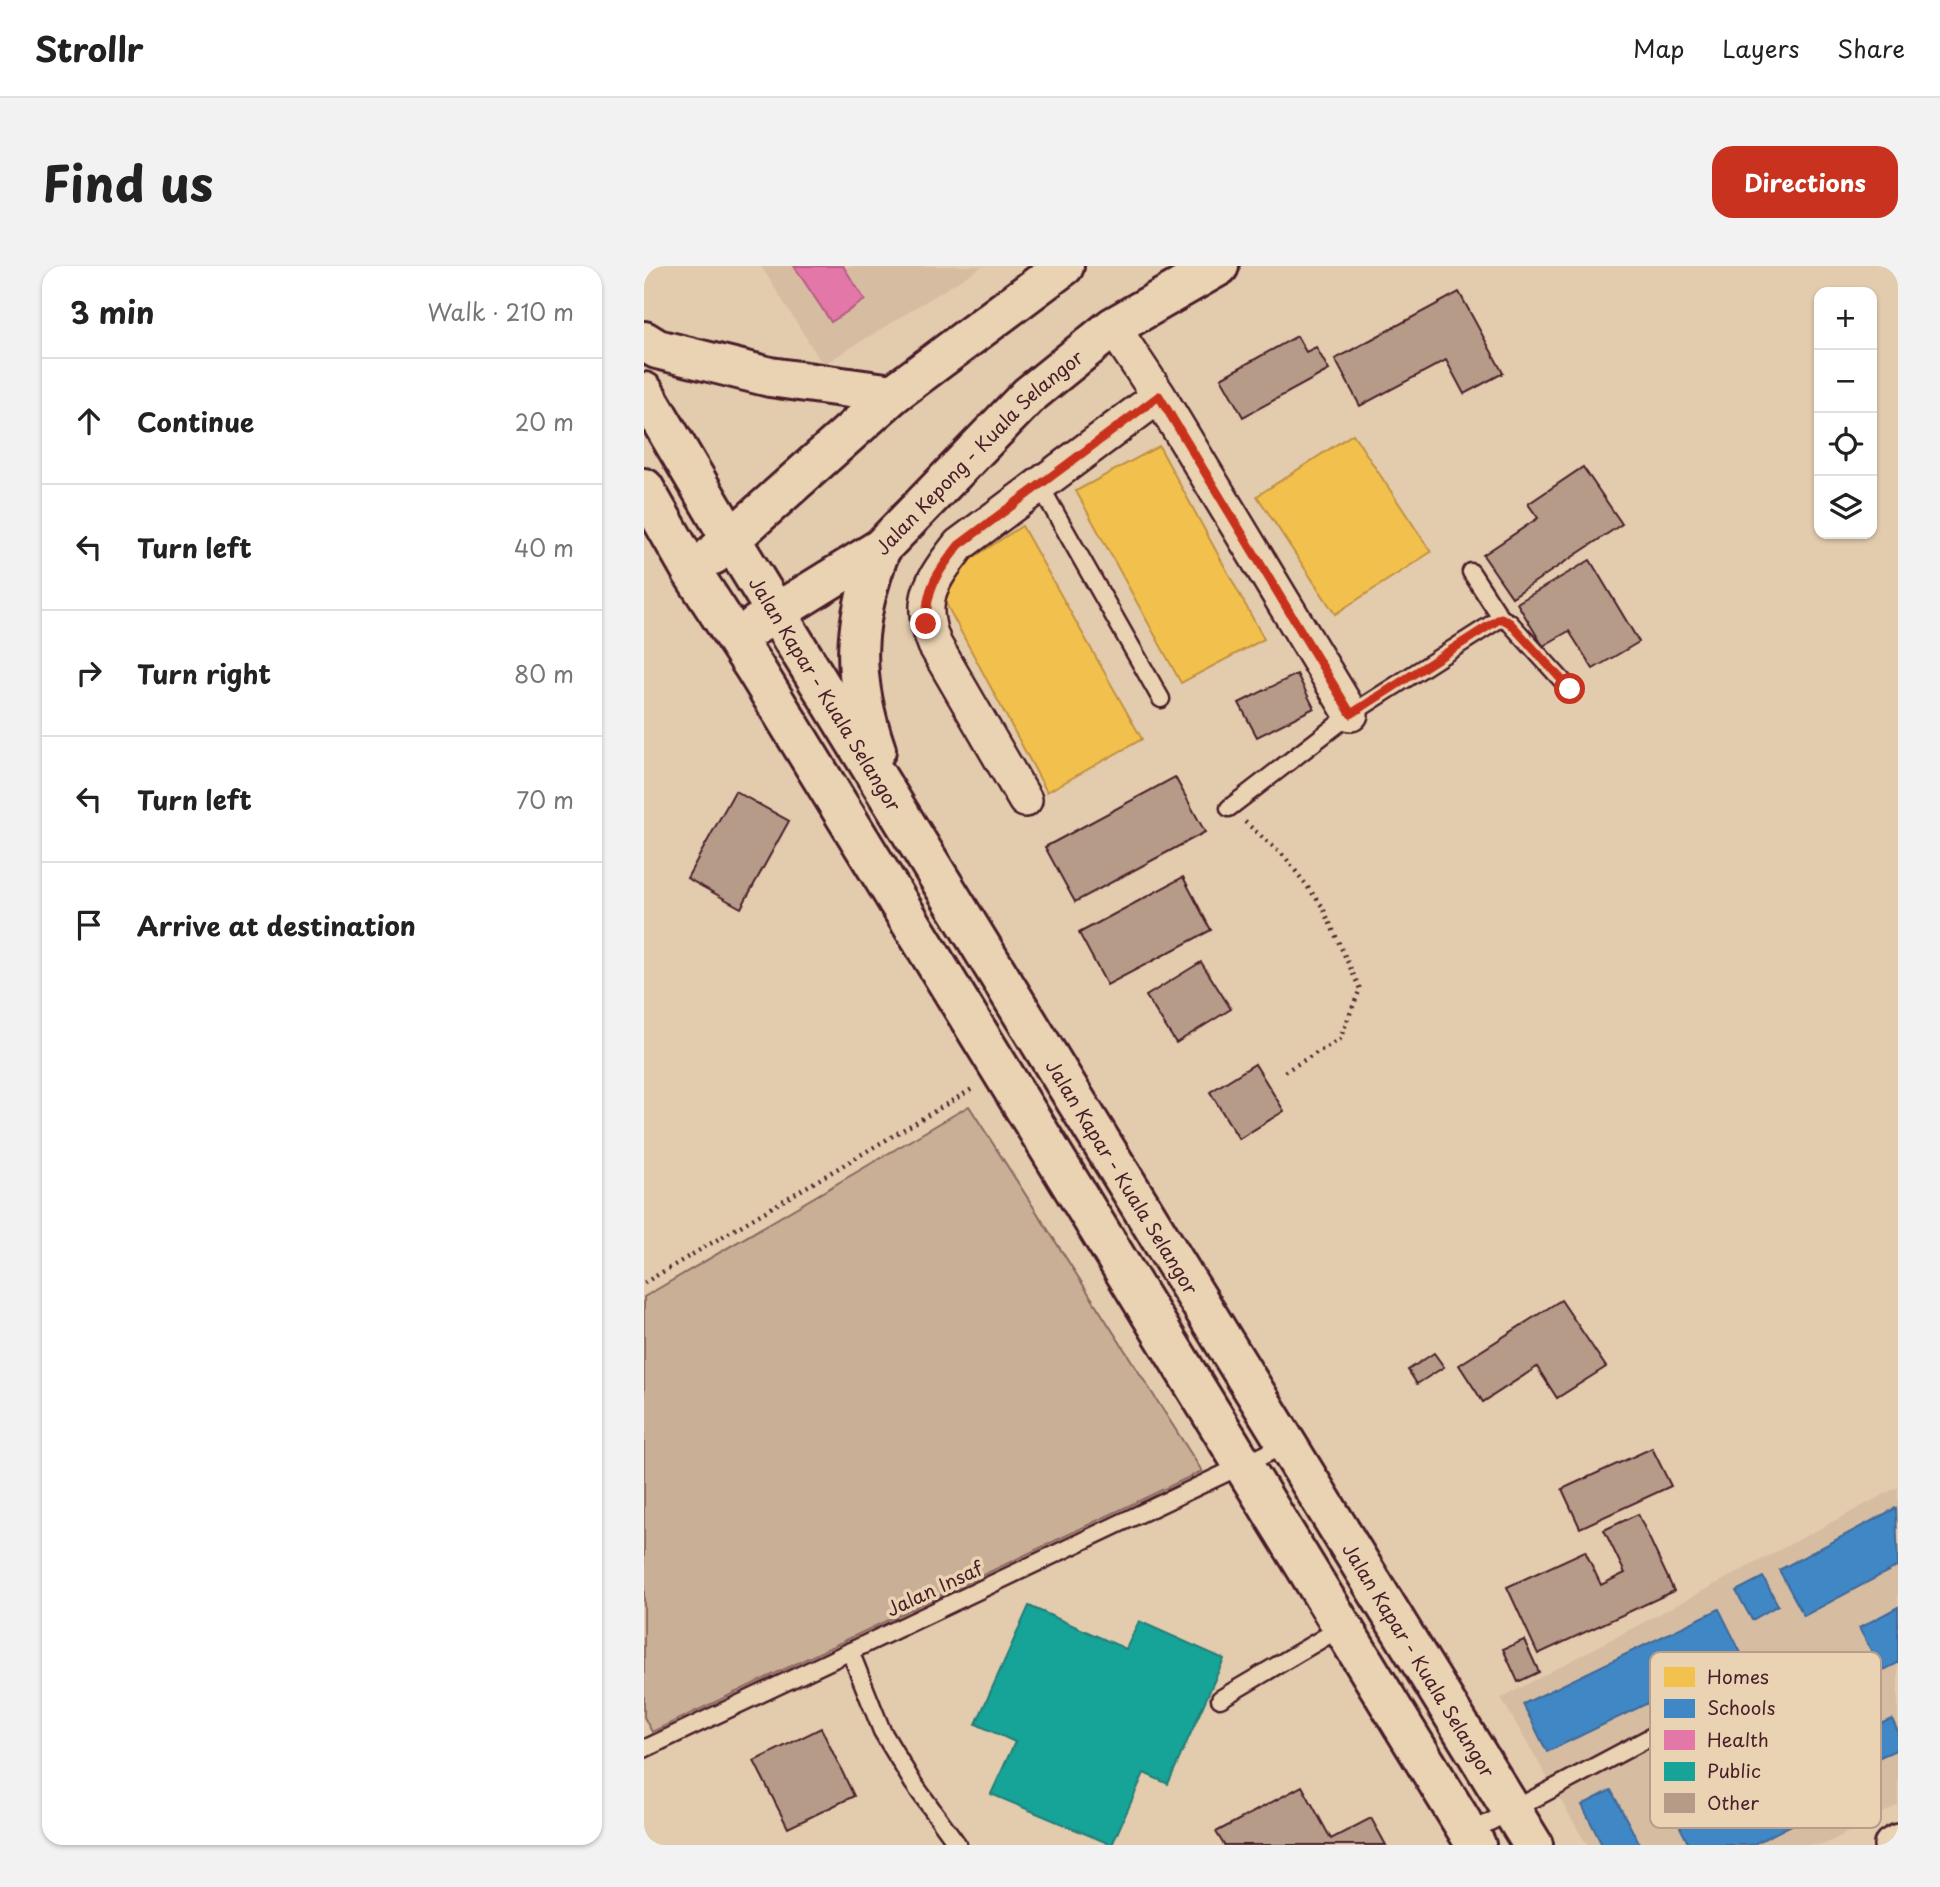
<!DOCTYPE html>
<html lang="en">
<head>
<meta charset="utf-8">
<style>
  body { margin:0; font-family:"Playpen Sans",sans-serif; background:#f2f2f2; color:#222 }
  .controls { position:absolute; right:21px; top:21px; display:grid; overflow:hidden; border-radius:14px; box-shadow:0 2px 5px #0004 }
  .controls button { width:63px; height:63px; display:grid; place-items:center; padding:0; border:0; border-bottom:2px solid #e0e0e0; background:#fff; color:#222; font:35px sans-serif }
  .stop { position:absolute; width:21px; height:21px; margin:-16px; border:5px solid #c8321e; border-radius:50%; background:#fff }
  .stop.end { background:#c8321e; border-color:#fff; box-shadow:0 2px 7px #0008 }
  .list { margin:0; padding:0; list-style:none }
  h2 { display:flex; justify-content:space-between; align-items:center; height:91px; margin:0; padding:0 28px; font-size:30px }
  h2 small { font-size:23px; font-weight:400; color:#767676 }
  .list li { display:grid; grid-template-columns:46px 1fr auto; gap:21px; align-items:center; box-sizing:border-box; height:126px; padding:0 28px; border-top:2px solid #e0e0e0 }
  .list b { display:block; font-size:26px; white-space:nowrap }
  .list em { font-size:23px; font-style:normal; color:#767676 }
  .icon { flex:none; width:38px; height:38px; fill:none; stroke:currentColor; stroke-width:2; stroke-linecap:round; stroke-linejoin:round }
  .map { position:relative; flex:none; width:1254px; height:1579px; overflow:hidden; border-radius:21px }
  header { display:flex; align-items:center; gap:42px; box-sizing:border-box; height:98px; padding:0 35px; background:#fff; border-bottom:2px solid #e0e0e0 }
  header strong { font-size:33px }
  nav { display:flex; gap:38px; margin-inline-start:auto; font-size:24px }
  .intro { display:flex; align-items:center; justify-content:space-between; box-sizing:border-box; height:168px; padding:0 42px }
  h1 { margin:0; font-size:49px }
  .button { padding:18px 32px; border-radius:21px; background:#c8321e; color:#fff; font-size:24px; font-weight:700 }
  main { display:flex; gap:42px; padding:0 42px }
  aside { flex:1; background:#fff; border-radius:21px; box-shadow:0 2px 5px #0004 }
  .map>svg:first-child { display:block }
</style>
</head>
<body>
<header>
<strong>Strollr</strong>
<nav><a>Map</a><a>Layers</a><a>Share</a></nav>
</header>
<div class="intro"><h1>Find us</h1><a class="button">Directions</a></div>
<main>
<aside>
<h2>3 min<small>Walk · 210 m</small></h2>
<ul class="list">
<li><svg class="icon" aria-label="ahead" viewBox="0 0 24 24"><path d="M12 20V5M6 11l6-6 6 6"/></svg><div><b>Continue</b></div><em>20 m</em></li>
<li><svg class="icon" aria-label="left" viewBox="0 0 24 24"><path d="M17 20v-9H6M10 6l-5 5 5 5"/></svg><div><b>Turn left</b></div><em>40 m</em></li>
<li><svg class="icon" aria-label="right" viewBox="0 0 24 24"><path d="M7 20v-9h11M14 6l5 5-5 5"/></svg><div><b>Turn right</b></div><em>80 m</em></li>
<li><svg class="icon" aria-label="left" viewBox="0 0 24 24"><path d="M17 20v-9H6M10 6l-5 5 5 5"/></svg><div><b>Turn left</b></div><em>70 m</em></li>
<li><svg class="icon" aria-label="arrive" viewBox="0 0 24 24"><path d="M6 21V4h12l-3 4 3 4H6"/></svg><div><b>Arrive at destination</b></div></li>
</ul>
</aside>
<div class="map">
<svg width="1254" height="1579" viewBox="0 0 1254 1579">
  <rect width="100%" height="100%" fill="#e3ccad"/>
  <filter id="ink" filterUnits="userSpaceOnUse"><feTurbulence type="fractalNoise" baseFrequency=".0143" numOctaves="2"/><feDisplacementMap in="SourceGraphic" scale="14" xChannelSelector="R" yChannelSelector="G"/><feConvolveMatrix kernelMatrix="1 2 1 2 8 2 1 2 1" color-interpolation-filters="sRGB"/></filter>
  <g filter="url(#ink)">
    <path fill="#d6bda2" d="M 117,0 L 339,0 L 179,99 Z
      M 1254,1221 L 1254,1539 L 1180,1579 L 943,1579 L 857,1432 Z"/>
    <path fill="#caaf97" stroke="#8a6761" stroke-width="2" d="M 325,840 L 558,1205 L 8,1466 L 0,1451 L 0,1031 Z"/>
    <path fill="#f2c14e" stroke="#c09044" stroke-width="2" d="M 709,168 L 787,286 L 691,348 L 613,230 Z
      M 515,180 L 620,373 L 537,417 L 432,225 Z
      M 378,260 L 498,473 L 403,526 L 301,336 L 310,304 Z"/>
    <path fill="#3f88c5" stroke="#426897" stroke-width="2" d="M 1252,1242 L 1254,1300 L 1160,1350 L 1135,1304 Z
      M 1119,1311 L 1134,1339 L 1108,1354 L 1092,1325 Z
      M 1254,1341 L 1254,1397 L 1238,1405 L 1215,1362 Z
      M 1075,1343 L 1099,1391 L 903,1486 L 879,1438 Z
      M 1248,1453 L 1254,1466 L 1254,1483 L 1234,1492 L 1221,1464 Z
      M 1097,1471 L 1120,1515 L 1196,1477 L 1219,1523 L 1108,1579 L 1045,1579 L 1036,1561 L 1064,1546 L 1040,1500 Z
      M 967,1524 L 996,1579 L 958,1579 L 938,1539 Z"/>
    <path fill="#e377a8" stroke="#b55d82" stroke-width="2" d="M 150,0 L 199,0 L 221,34 L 187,56 Z"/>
    <path fill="#17a398" stroke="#267b77" stroke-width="2" d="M 385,1340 L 482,1383 L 495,1355 L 580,1393 L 524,1518 L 500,1507 L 468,1579 L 347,1528 L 371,1476 L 332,1458 Z"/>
    <path fill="#b79b89" stroke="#4a1f2b" stroke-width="2" d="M 815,26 L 859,107 L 820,128 L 802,94 L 716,140 L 691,93 Z
      M 653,70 L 662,86 L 672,81 L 685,104 L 599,151 L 577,112 Z
      M 939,201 L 978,258 L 868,331 L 839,289 L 894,252 L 884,238 Z
      M 946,294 L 995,376 L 949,403 L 925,365 L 899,380 L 873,337 Z
      M 653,408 L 670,442 L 613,471 L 595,437 Z
      M 531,511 L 561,566 L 431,636 L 401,581 Z
      M 91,525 L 145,555 L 97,642 L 43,612 Z
      M 539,611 L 567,664 L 463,719 L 435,667 Z
      M 557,696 L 587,743 L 532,777 L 502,730 Z
      M 611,798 L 640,845 L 595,873 L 566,826 Z
      M 917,1034 L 962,1101 L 913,1132 L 893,1101 L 839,1136 L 815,1099 Z
      M 790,1087 L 800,1101 L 773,1118 L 764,1104 Z
      M 1008,1182 L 1027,1220 L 936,1262 L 918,1223 Z
      M 994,1248 L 1030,1325 L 894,1388 L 863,1321 L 941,1285 L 957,1319 L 981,1307 L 960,1264 Z
      M 880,1374 L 895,1406 L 874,1416 L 859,1383 Z
      M 177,1462 L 210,1530 L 144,1562 L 110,1495 Z
      M 658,1520 L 687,1573 L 727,1552 L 742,1579 L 580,1579 L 572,1566 Z"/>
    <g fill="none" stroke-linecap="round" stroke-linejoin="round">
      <g stroke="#4a1f2b" stroke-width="21">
        <path id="lane" d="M 395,218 L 517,433
          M 827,306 L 857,352 L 866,357 L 926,423
          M 585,542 L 707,448 L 857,352
          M 206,1385 L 238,1465 L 269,1517 L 314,1579
          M 576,1433 L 698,1361
          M 0,1483 L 643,1178
          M 825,1567 L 1082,1431"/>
      </g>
      <g stroke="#4a1f2b" stroke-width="38">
        <path id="street" d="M 469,61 L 515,130 L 707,448
          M 381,534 L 291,379 C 272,334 288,314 315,279 L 515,130
          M 1247,1579 L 1254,1575"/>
      </g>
      <g stroke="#4a1f2b" stroke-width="44">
        <g id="highway">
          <path d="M 0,75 L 13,83 L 126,111 L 249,128"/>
          <path id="s1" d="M 0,126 L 88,275 L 889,1579"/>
          <path d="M 0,222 L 48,306 L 110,401 L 832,1579"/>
          <path d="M 69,289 L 249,128 L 420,0"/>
          <path id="s2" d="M 112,359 L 237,282 L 385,129 L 469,61 L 575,0"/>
          <path d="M 232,484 C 206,408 209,356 237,282"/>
        </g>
      </g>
      <path stroke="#4a1f2b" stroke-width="4.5" stroke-dasharray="2 5" stroke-linecap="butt" d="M 601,556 L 641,591 L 678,640 L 716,723 L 696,773 L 640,806
        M 0,1017 L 328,823"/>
      <use href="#lane" stroke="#e9d3b2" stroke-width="16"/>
      <use href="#street" stroke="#e9d3b2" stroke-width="33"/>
      <use href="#highway" stroke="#e9d3b2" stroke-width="38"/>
    </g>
  </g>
  <g fill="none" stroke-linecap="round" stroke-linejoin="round" filter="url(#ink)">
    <path stroke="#c8321e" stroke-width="9" d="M 282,358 C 282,321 293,307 315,279 L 515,130 L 707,448 L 857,352 L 866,357 L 926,423"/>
  </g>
  <g text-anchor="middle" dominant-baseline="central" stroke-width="7" stroke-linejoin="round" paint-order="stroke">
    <g font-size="19" fill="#4a1f2b" stroke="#e9d3b2">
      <text stroke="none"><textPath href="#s2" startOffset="284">Jalan Kepong - Kuala Selangor</textPath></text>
      <text stroke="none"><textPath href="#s1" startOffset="352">Jalan Kapar - Kuala Selangor</textPath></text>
      <text stroke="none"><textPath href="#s1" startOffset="919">Jalan Kapar - Kuala Selangor</textPath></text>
      <text transform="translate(290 1322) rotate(-25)">Jalan Insaf</text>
      <text stroke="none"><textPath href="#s1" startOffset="1486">Jalan Kapar - Kuala Selangor</textPath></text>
    </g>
  </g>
  <rect x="1006" y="1386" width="231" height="176" rx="10" fill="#e9d3b2" stroke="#b99d8a" stroke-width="2"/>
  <rect x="1020" y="1401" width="31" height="20" fill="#f2c14e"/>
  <rect x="1020" y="1433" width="31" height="19" fill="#3f88c5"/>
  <rect x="1020" y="1464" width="31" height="20" fill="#e377a8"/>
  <rect x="1020" y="1496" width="31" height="19" fill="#17a398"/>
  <rect x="1020" y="1527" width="31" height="20" fill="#b79b89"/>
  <g font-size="19" fill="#4a1f2b">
    <text x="1063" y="1418">Homes</text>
    <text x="1063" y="1449">Schools</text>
    <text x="1063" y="1481">Health</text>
    <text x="1063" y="1512">Public</text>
    <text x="1063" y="1544">Other</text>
  </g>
</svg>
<div class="controls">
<button>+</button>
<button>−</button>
<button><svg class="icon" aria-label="locate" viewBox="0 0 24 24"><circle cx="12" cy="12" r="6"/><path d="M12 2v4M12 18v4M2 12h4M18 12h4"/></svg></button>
<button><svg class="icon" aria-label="layers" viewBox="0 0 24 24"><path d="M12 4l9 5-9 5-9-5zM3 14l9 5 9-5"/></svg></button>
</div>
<div class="stop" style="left:926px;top:423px"></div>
<div class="stop end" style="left:282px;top:358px"></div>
</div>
</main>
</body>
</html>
